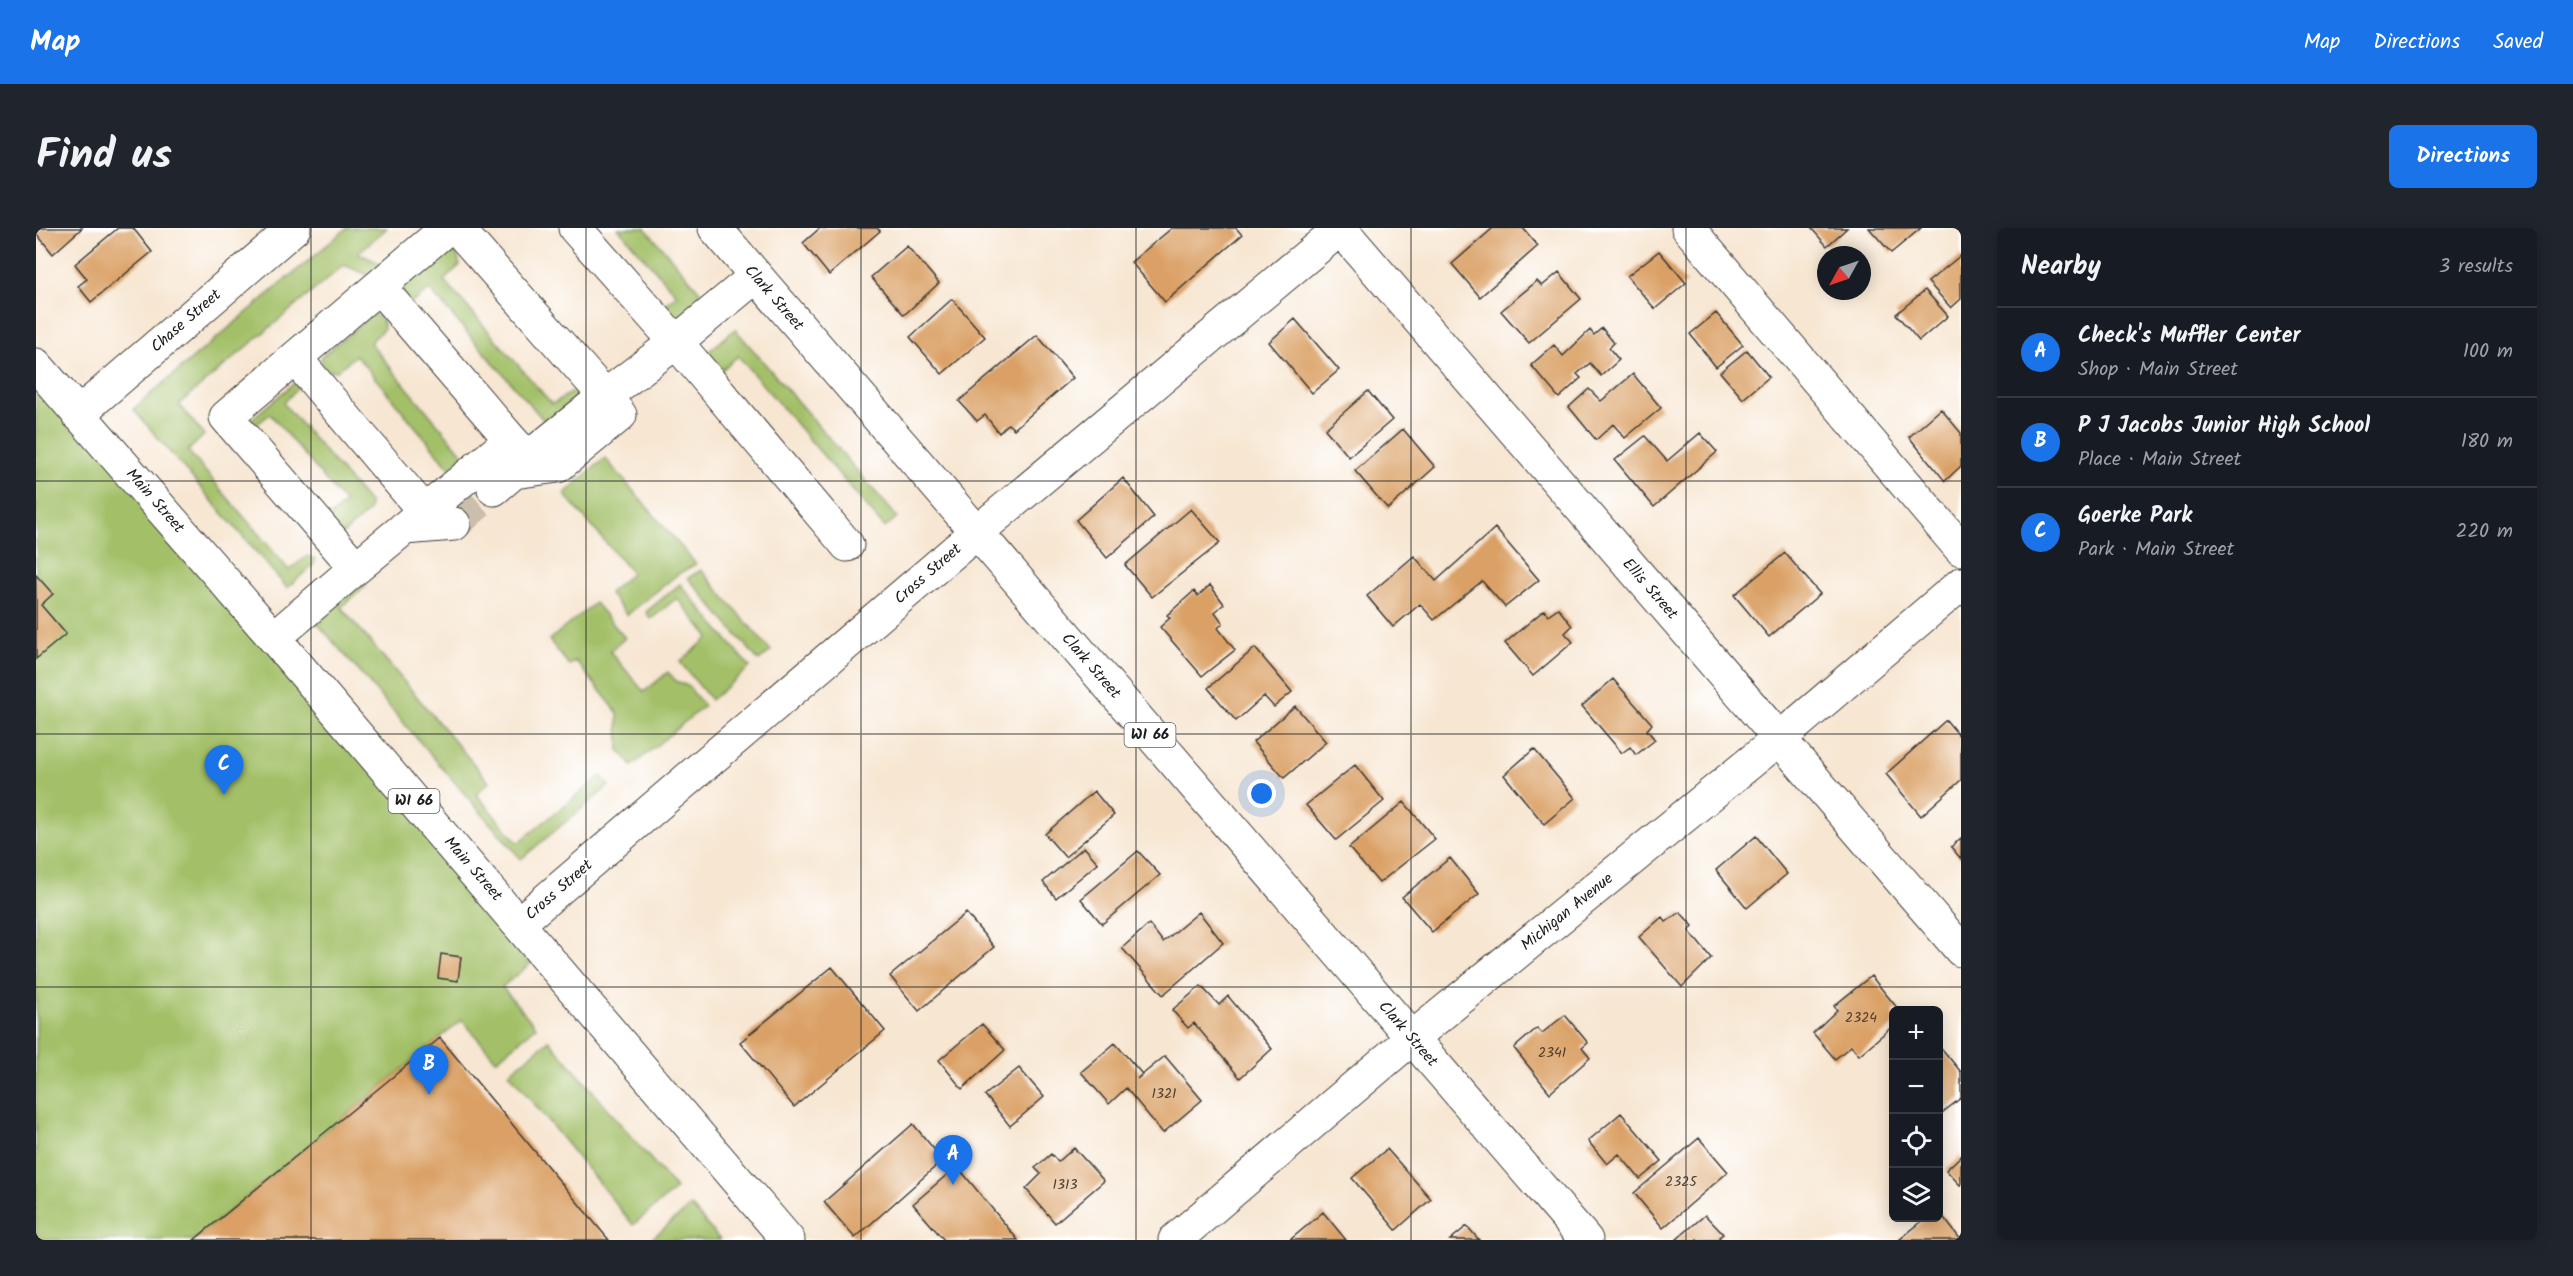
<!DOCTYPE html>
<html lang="en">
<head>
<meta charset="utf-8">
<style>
  body { margin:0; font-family:Kalam,sans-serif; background:#20242c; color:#f1f3f6 }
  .controls { position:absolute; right:18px; bottom:18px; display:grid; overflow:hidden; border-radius:9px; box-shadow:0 3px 15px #0003 }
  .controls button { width:54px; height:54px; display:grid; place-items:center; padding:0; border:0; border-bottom:2px solid #363941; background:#171b24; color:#f1f3f6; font:30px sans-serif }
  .compass { position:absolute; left:1781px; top:18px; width:54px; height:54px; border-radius:50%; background:#171b24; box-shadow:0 3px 15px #0003; rotate:230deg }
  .you { position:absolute; left:1226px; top:566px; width:21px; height:21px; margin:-15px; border:4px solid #fff; border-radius:50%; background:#1a73e8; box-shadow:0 0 0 9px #1a73e833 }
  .badge { display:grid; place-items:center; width:39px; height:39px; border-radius:50%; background:#1a73e8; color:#fff; font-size:20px; font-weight:700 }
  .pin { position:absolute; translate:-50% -50px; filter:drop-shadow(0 2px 3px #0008) }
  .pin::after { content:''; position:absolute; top:32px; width:21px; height:18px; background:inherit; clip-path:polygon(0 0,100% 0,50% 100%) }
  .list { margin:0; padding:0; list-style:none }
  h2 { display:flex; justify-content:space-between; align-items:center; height:78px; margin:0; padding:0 24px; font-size:26px }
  h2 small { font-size:20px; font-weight:400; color:#9ea1a6 }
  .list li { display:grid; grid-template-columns:39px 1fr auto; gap:18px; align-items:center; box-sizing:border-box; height:90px; padding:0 24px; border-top:2px solid #363941 }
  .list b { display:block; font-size:22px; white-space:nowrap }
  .list p { margin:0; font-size:20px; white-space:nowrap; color:#9ea1a6 }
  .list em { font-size:20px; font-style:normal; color:#9ea1a6 }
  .icon { flex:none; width:33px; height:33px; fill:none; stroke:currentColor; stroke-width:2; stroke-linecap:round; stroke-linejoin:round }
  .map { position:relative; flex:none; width:1925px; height:1012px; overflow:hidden; border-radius:9px }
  header { display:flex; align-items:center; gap:36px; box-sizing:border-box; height:84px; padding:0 30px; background:#1a73e8; color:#fff }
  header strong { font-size:28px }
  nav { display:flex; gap:33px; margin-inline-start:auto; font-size:21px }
  .intro { display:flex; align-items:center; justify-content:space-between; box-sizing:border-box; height:144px; padding:0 36px }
  h1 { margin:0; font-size:42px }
  .button { padding:15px 27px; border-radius:9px; background:#1a73e8; color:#fff; font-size:21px; font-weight:700 }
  main { display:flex; gap:36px; padding:0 36px }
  aside { flex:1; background:#171b24; border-radius:9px; box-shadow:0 3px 15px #0003 }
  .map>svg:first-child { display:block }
</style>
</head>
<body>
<header>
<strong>Map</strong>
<nav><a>Map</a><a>Directions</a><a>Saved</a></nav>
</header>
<div class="intro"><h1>Find us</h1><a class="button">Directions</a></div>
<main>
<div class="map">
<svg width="1925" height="1012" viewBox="0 0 1925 1012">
  <rect width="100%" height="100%" fill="#fff"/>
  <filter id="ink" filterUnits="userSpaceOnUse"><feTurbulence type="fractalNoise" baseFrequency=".0167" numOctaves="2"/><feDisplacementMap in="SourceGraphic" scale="12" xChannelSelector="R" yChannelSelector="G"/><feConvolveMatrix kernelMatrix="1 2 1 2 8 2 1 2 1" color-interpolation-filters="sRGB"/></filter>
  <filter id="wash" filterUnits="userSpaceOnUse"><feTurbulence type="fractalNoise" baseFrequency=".008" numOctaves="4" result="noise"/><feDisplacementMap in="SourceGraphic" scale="24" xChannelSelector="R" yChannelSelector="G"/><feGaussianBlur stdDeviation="1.35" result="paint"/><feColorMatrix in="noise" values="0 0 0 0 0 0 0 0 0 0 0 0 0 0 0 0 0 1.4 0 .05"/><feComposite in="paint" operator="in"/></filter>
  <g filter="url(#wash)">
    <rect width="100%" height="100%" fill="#f7e6d1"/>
    <path fill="#a3c067" stroke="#606e42" stroke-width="1.5" d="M 311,0 L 351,0 L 322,25 L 345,36 L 334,48 L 308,37 L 143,176 L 168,207 L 152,223 L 253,342 L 271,328 L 279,331 L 278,336 L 251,360 L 97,181 Z
      M 582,0 L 609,0 L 668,68 L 637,95 L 628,78 L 641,67 Z
      M 411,21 L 421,26 L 424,37 L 408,52 L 516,176 L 538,163 L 541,171 L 511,196 L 394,62 L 375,75 L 364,61 Z
      M 337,86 L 346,90 L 348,100 L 334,115 L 441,243 L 432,262 L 320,127 L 301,143 L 289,142 L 285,134 L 286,128 Z
      M 699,101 L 861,289 L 849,300 L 702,128 L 681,146 L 671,125 Z
      M 0,137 L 506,726 L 466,759 L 500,799 L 460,832 L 426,792 L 158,1012 L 0,1012 Z
      M 257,156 L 263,159 L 247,175 L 334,276 L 333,283 L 305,308 L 292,290 L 309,275 L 234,186 L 216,200 L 211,195 Z
      M 569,230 L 660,336 L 642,346 L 591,387 L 573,365 L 596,345 L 528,266 Z
      M 665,342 L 735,423 L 723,433 L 652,350 Z
      M 325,353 L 330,358 L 305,379 L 453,554 L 440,566 L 482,615 L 565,548 L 573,558 L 485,631 L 276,389 Z
      M 644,356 L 714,439 L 675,472 L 644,434 L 673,409 L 641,370 L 615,391 L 610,384 Z
      M 559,375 L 589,410 L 574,423 L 608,464 L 632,444 L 640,453 L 652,458 L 668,478 L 596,538 L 583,522 L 582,485 L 540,433 L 533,437 L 513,412 Z
      M 513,812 L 640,961 L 597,997 L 473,845 Z
      M 655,978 L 684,1012 L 614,1012 Z"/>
    <g id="blocks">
      <path fill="#daa065" d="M 0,0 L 46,0 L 17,26 L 0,5 Z
        M 82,0 L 97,0 L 116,24 L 55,74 L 42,58 L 51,51 L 39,36 Z
        M 784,0 L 841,0 L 844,3 L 793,47 L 767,15 Z
        M 1136,0 L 1200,0 L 1206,7 L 1129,74 L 1095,34 Z
        M 1457,0 L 1487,0 L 1502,18 L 1444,69 L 1416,36 Z
        M 1775,0 L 1811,0 L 1791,18 Z
        M 1833,0 L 1885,0 L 1855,25 Z
        M 871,18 L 903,55 L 868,87 L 835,49 Z
        M 1623,23 L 1650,55 L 1619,81 L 1591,48 Z
        M 1925,27 L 1925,71 L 1915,80 L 1892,54 Z
        M 1523,44 L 1545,71 L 1493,115 L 1465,83 L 1501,53 L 1506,58 Z
        M 1889,62 L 1912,88 L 1883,113 L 1860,86 Z
        M 916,71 L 949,109 L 906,146 L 874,109 Z
        M 1680,85 L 1707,117 L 1680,139 L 1654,106 Z
        M 1259,91 L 1303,142 L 1276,165 L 1233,114 Z
        M 1566,100 L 1578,115 L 1573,120 L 1583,132 L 1565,148 L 1554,135 L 1541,146 L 1545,150 L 1523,170 L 1495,137 L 1518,117 L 1527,128 L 1554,102 L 1558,107 Z
        M 1001,107 L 1037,150 L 978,201 L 972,196 L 963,205 L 949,187 L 941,193 L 923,173 Z
        M 1711,122 L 1733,149 L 1707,171 L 1684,144 Z
        M 1597,146 L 1625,180 L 1589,210 L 1577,196 L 1560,212 L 1533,179 L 1553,161 L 1565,173 Z
        M 1332,163 L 1356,192 L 1313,229 L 1289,201 Z
        M 1905,181 L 1925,205 L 1925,238 L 1909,253 L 1873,209 Z
        M 1367,201 L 1399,239 L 1352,281 L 1319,243 Z
        M 1664,205 L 1681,224 L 1618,279 L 1579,232 L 1609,208 L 1631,233 Z
        M 1087,250 L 1118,289 L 1071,330 L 1040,292 Z
        M 1155,281 L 1184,315 L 1116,369 L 1089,337 Z
        M 1459,300 L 1503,352 L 1469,379 L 1446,353 L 1398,392 L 1384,376 L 1357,399 L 1331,368 L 1378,328 L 1400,353 Z
        M 1749,325 L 1784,366 L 1733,409 L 1698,367 Z
        M 0,347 L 17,366 L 5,377 L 30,406 L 0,431 Z
        M 1174,357 L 1188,376 L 1179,384 L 1187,395 L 1182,400 L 1199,422 L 1166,448 L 1124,399 L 1134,390 L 1131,387 L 1158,363 L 1162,368 Z
        M 1522,380 L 1536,398 L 1529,405 L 1537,414 L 1497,448 L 1469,415 L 1508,382 L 1512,387 Z
        M 1219,420 L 1256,464 L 1238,479 L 1228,468 L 1200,493 L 1172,460 Z
        M 1577,451 L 1616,496 L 1611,502 L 1619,512 L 1600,527 L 1594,519 L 1586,525 L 1546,478 Z
        M 1259,478 L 1290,514 L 1248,550 L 1217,514 Z
        M 1910,492 L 1925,510 L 1925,552 L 1885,588 L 1850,546 Z
        M 1498,521 L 1539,570 L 1508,596 L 1468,547 Z
        M 1319,537 L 1348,573 L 1300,612 L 1270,577 Z
        M 1058,563 L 1078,587 L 1029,629 L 1009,606 Z
        M 1368,574 L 1399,611 L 1343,655 L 1313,620 Z
        M 1720,608 L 1751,646 L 1711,680 L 1680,642 Z
        M 1925,610 L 1925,631 L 1915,619 Z
        M 1048,619 L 1062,635 L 1020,670 L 1007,654 Z
        M 1102,623 L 1124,647 L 1066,696 L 1045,671 Z
        M 1414,630 L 1443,666 L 1396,704 L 1366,669 Z
        M 1163,684 L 1187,715 L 1127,767 L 1086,720 L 1113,696 L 1127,714 Z
        M 1644,684 L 1657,698 L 1653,703 L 1675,730 L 1646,759 L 1603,709 L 1626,689 L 1630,694 Z
        M 930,685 L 958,719 L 883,783 L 854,748 Z
        M 405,726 L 425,729 L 422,753 L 402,750 Z
        M 796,739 L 849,803 L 758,879 L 704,814 Z
        M 1835,748 L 1863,782 L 1858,782 L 1858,797 L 1823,827 L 1815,818 L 1799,831 L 1777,805 L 1801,782 L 1798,778 Z
        M 1165,758 L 1183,777 L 1192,768 L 1236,821 L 1204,850 L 1158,795 L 1152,800 L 1136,782 Z
        M 1529,787 L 1552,815 L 1546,820 L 1554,830 L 1514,865 L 1478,820 L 1501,800 L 1506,805 Z
        M 946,796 L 969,822 L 926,861 L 903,832 Z
        M 404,810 L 573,1012 L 158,1012 L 265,924 Z
        M 1079,815 L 1106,846 L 1101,851 L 1129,828 L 1166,872 L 1127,905 L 1090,860 L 1073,876 L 1045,844 Z
        M 1906,821 L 1925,844 L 1925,870 L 1902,888 L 1902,824 Z
        M 983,840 L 1008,869 L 974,898 L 949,867 Z
        M 1585,885 L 1626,933 L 1604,951 L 1583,926 L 1571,936 L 1552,913 Z
        M 877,896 L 907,932 L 819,1010 L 788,974 Z
        M 1663,910 L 1692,944 L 1627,1000 L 1598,965 Z
        M 1038,920 L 1068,953 L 1019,995 L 990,961 L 1005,946 L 999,940 L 1015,926 L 1022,934 Z
        M 1351,921 L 1395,971 L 1360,1002 L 1316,950 Z
        M 1925,928 L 1925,958 L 1910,942 Z
        M 921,938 L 982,1012 L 908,1012 L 877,976 Z
        M 1902,982 L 1925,1012 L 1863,1012 L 1890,990 L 1902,990 Z
        M 1287,984 L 1310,1012 L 1254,1012 Z
        M 1669,987 L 1687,1006 L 1683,1009 L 1685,1012 L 1640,1012 Z
        M 1431,998 L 1443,1012 L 1414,1012 Z"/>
    </g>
  </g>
  <g filter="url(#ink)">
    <use href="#blocks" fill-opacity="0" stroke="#3d3a37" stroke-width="1.5"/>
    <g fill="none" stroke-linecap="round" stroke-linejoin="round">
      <path stroke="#cbbead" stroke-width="33" stroke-dasharray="33 16" stroke-linecap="butt" d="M 418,296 L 458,261"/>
      <g stroke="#3d3a37" stroke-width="35">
        <path id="minor" d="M 421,0 L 569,168 L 640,114 L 811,317
          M 539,0 L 640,114 L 720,48
          M 1304,0 L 1925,722
          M 1652,0 L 1925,321
          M 344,60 L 475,212 L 320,340 L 190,189 L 411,0
          M 259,130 L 388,283
          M 42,186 L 258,0
          M 458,261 L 478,244 L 522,238 L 584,187 L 569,168 L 492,230 L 475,212
          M 368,300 L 418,296
          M 238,410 L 320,340
          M 483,695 L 940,305 L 1305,0
          M 1139,1012 L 1376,810 L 1743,511 L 1925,356"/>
      </g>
      <g stroke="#3d3a37" stroke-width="35">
        <path id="major" d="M 679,0 L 1550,1012
          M 0,137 L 238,410 L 752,1012"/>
      </g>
      <use href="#minor" stroke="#fff" stroke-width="33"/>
      <use href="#major" stroke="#fff" stroke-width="33"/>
    </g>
  </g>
  <path fill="none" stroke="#1c1c1c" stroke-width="1.5" stroke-opacity="0.55" d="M 275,0 L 275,1012M 550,0 L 550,1012M 825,0 L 825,1012M 1100,0 L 1100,1012M 1375,0 L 1375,1012M 1650,0 L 1650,1012M 0,253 L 1925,253M 0,506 L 1925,506M 0,759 L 1925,759"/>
  <g text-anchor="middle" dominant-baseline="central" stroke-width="4.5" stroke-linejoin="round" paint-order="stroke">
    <g font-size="14" fill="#4c3d2e">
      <text x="1825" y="790">2324</text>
      <text x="1516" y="825">2341</text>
      <text x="1128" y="866">1321</text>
      <text x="1645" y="954">2325</text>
      <text x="1029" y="957">1313</text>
    </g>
    <g fill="#fff" stroke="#606060" stroke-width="1.5">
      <rect x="1088.5" y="495" width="51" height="24" rx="4.5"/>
      <rect x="352.5" y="561" width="51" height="24" rx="4.5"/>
    </g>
    <g font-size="15" font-weight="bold" fill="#1c1c1c">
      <text x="1114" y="507">WI 66</text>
      <text x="378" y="573">WI 66</text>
    </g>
    <g font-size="16" fill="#1c1c1c" stroke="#fff">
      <text transform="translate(738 70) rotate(49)">Clark Street</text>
      <text transform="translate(150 93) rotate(-41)">Chase Street</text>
      <text transform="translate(119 273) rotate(49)">Main Street</text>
      <text transform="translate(892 346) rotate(-41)">Cross Street</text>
      <text transform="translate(1614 361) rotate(49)">Ellis Street</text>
      <text transform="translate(1055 438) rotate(49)">Clark Street</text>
      <text transform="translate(437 641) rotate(49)">Main Street</text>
      <text transform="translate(523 662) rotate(-41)">Cross Street</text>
      <text transform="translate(1531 684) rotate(-39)">Michigan Avenue</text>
      <text transform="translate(1372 806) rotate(49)">Clark Street</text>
    </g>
  </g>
</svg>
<div class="controls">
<button>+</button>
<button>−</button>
<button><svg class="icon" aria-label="locate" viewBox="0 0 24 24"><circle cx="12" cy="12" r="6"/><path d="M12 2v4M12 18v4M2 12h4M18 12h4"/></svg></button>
<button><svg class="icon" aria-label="layers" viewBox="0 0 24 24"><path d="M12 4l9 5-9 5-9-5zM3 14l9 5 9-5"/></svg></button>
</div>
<svg class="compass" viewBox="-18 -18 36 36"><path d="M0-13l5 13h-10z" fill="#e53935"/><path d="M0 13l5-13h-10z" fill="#9ea1a6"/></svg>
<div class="you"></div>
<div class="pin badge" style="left:917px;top:957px">A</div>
<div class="pin badge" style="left:393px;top:867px">B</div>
<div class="pin badge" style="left:188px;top:567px">C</div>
</div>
<aside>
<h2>Nearby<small>3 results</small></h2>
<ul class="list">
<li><span class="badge">A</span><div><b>Check's Muffler Center</b><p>Shop · Main Street</p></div><em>100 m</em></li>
<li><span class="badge">B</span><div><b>P J Jacobs Junior High School</b><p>Place · Main Street</p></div><em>180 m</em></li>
<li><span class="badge">C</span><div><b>Goerke Park</b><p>Park · Main Street</p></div><em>220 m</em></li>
</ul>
</aside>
</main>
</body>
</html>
